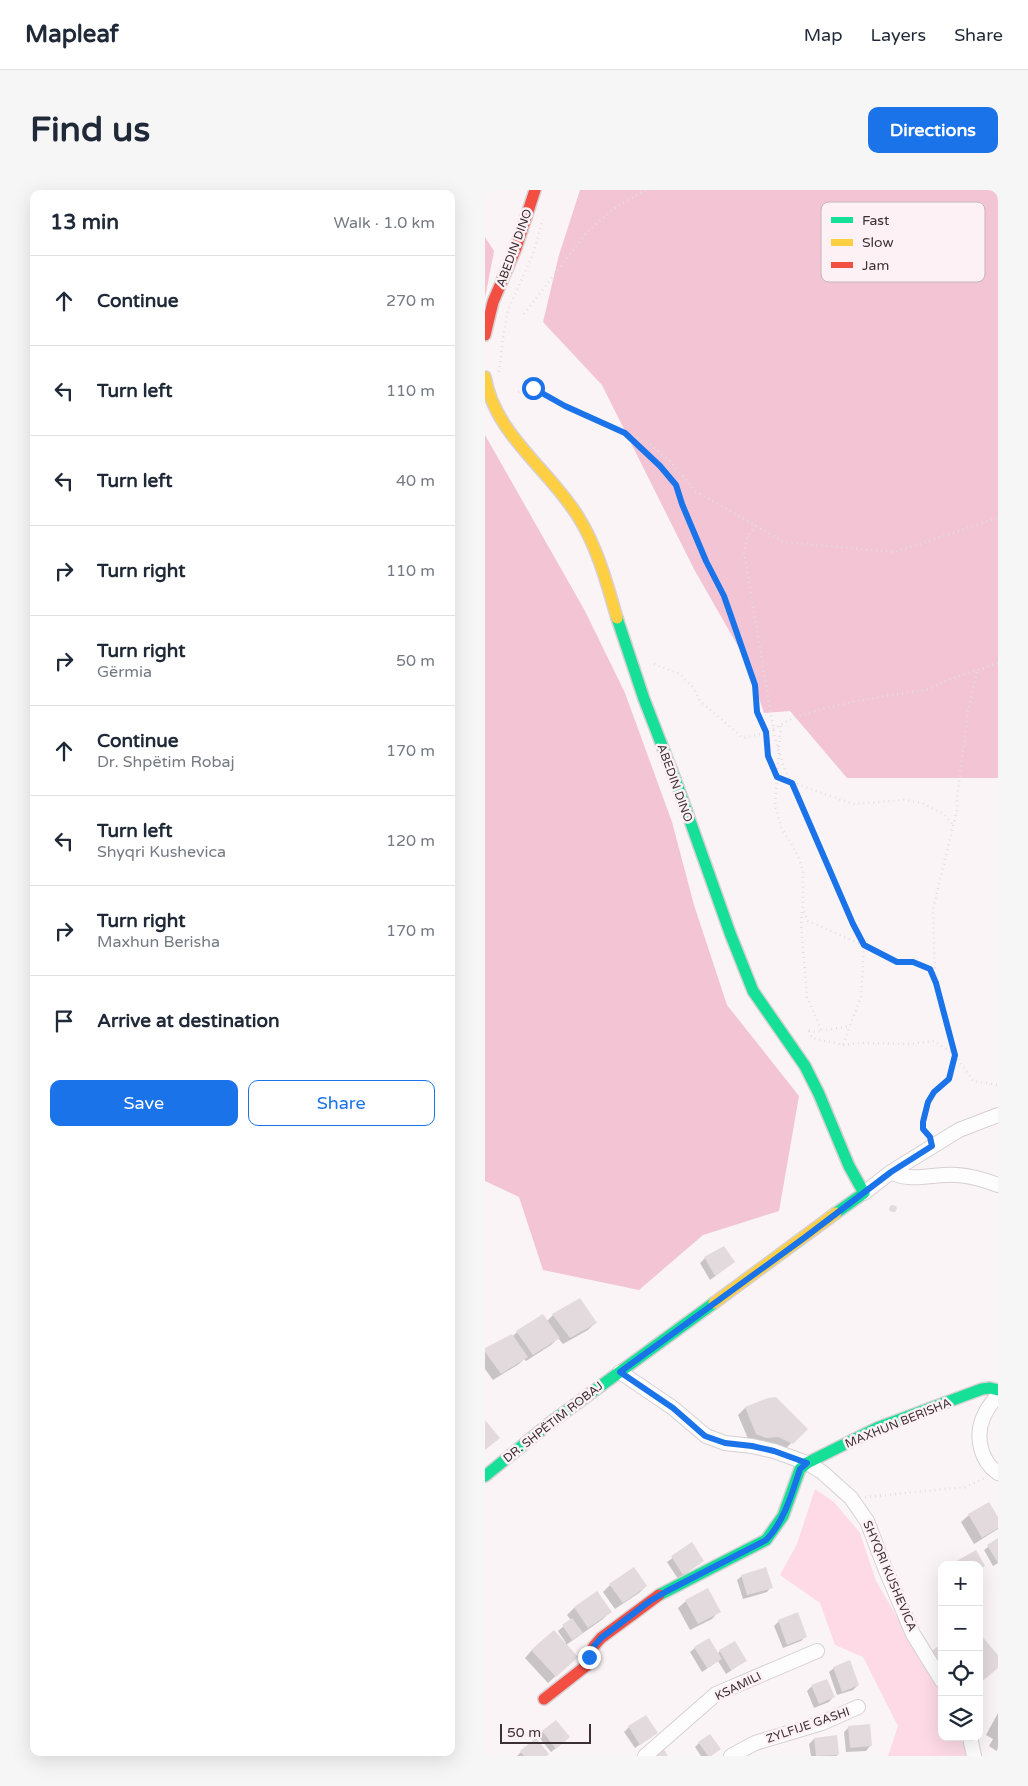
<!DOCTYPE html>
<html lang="en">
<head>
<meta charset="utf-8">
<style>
  body { margin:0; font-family:"Varela Round",sans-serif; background:#f6f6f7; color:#1f2937 }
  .controls { position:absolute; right:15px; bottom:15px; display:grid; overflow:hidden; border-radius:10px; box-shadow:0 5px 20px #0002 }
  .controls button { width:45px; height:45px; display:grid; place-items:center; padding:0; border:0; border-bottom:1px solid #e0e1e3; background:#fff; color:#1f2937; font:25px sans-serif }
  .scale { position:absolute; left:15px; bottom:12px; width:91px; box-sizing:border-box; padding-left:5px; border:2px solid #3b3033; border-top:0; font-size:14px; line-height:18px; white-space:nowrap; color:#3b3033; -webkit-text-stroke:4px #fdf1f5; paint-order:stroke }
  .stop { position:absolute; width:15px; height:15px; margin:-11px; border:4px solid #1a73e8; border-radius:50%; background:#fff }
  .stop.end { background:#1a73e8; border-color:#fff; box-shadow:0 1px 5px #0008 }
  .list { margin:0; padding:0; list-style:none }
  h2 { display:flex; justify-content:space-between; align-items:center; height:65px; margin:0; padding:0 20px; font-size:21px }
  h2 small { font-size:16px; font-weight:400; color:#747a83 }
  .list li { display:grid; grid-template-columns:32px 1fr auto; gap:15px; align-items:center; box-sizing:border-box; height:90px; padding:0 20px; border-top:1px solid #e0e1e3 }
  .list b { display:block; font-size:19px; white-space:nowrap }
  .list p { margin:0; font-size:16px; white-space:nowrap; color:#747a83 }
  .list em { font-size:16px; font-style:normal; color:#747a83 }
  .actions { display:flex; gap:10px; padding:15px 20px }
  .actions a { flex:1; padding:11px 0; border:1px solid #1a73e8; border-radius:10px; text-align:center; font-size:18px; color:#1a73e8 }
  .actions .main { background:#1a73e8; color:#fff }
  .icon { flex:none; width:28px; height:28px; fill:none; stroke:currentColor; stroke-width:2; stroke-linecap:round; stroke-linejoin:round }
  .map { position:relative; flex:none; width:513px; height:1566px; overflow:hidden; border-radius:10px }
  header { display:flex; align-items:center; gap:30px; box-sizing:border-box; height:70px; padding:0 25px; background:#fff; border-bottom:1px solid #e0e1e3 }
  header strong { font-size:24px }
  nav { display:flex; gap:28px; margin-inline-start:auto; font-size:18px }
  .intro { display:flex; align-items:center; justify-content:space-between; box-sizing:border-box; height:120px; padding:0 30px }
  h1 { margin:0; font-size:35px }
  .button { padding:12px 22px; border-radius:10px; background:#1a73e8; color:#fff; font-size:18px; font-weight:700 }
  main { display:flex; gap:30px; padding:0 30px }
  aside { flex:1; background:#fff; border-radius:10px; box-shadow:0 5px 20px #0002 }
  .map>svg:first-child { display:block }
</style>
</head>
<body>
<header>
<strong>Mapleaf</strong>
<nav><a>Map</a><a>Layers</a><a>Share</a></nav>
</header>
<div class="intro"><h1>Find us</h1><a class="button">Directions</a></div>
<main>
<aside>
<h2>13 min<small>Walk · 1.0 km</small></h2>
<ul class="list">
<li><svg class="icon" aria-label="ahead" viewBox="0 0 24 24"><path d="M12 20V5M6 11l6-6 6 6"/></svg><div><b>Continue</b></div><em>270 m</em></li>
<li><svg class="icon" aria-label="left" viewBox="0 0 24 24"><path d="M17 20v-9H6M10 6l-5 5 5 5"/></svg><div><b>Turn left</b></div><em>110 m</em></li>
<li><svg class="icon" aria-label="left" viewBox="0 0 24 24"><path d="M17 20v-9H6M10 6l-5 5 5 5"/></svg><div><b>Turn left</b></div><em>40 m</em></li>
<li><svg class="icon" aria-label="right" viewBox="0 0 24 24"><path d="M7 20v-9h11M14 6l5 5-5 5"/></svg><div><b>Turn right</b></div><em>110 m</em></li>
<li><svg class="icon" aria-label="right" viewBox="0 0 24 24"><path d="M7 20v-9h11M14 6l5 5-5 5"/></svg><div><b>Turn right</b><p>Gërmia</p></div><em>50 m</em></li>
<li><svg class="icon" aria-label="ahead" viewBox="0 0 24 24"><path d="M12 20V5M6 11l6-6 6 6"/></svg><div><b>Continue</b><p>Dr. Shpëtim Robaj</p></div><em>170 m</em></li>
<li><svg class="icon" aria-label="left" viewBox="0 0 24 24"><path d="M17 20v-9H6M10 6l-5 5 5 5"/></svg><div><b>Turn left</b><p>Shyqri Kushevica</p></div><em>120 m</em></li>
<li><svg class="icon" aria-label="right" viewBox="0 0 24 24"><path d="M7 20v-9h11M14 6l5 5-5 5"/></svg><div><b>Turn right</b><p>Maxhun Berisha</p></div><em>170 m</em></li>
<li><svg class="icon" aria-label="arrive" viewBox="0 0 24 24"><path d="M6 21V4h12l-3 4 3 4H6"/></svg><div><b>Arrive at destination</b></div></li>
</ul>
<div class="actions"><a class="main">Save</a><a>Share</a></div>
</aside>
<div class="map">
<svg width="513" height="1566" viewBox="0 0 513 1566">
  <rect width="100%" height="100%" fill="#faf4f6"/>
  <path fill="#fddae6" d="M 330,1299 L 349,1312 L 375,1343 L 391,1391 L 457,1504 L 457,1547 L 479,1547 L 482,1566 L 403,1566 L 413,1536 L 378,1467 L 350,1455 L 335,1413 L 295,1385 L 312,1354 Z"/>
  <path fill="#f2c4d4" d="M 95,0 L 513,0 L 513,588 L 362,588 L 305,521 L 279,523 L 261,470 L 210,381 L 117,195 L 58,132 L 74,65 Z
    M 0,47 L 9,61 L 0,108 Z
    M 0,245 L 100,421 L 140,503 L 187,632 L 209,715 L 242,815 L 314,906 L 294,1021 L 218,1045 L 154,1100 L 58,1080 L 34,1007 L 0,991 Z"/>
  <path fill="#0003" d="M 220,1068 L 249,1072 L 225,1090 L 215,1073 Z
    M 95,1109 L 110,1133 L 103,1140 L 78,1154 L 73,1148 L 66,1155 L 41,1171 L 39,1169 L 34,1174 L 8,1190 L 0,1179 L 0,1160 L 27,1147 L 32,1142 L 62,1131 L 68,1125 Z
    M 283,1209 L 321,1239 L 299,1260 L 264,1251 L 253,1225 L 260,1218 Z
    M 484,1325 L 513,1330 L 513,1339 L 489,1354 L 476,1332 Z
    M 513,1350 L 513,1373 L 508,1376 L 499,1360 Z
    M 207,1354 L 218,1371 L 193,1389 L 182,1372 Z
    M 257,1386 L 286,1397 L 282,1402 L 258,1409 L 252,1390 Z
    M 125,1395 L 161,1396 L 154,1403 L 130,1419 L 118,1402 Z
    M 222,1400 L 234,1421 L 227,1429 L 205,1440 L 193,1418 L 201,1411 Z
    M 112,1402 L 125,1422 L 118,1429 L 81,1455 L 84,1474 L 63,1493 L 40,1468 L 47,1460 L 81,1453 L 73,1441 L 86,1430 L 82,1425 L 89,1418 Z
    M 294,1431 L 321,1446 L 316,1451 L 298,1458 L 289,1436 Z
    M 210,1458 L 232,1464 L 235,1461 L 260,1471 L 241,1484 L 233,1471 L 217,1482 L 205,1462 Z
    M 349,1478 L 373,1495 L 368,1500 L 352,1505 L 344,1482 Z
    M 341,1490 L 348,1507 L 344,1512 L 329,1518 L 322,1501 L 326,1497 Z
    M 513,1523 L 513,1562 L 504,1556 L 508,1549 L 501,1545 Z
    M 144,1537 L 171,1543 L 150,1558 L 139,1542 Z
    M 364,1537 L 385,1556 L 381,1561 L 361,1562 L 359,1542 Z
    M 58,1542 L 79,1552 L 66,1562 L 53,1546 Z
    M 351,1546 L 352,1566 L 326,1566 L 324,1554 L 329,1549 Z
    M 51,1550 L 61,1566 L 32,1566 L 36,1562 Z
    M 214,1553 L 234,1559 L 226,1566 L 216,1566 L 210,1557 Z"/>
  <path fill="#e3dadd" d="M 407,1015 L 411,1016 L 412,1019 L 410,1022 L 407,1022 L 404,1020 L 405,1016 Z
    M 239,1056 L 250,1072 L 230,1086 L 219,1067 Z
    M 95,1108 L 112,1133 L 85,1148 L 67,1124 Z
    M 58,1124 L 75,1148 L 48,1165 L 31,1141 Z
    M 27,1144 L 43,1167 L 16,1184 L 0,1162 L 0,1158 Z
    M 291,1207 L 323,1239 L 308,1254 L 293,1247 L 281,1248 L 271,1244 L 260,1217 L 283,1208 Z
    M 0,1230 L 15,1248 L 0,1260 Z
    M 504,1312 L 513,1327 L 513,1338 L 497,1348 L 483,1324 Z
    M 513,1348 L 513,1373 L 502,1355 Z
    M 207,1352 L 219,1371 L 198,1385 L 186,1366 Z
    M 491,1360 L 500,1376 L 494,1379 L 494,1375 L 472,1375 L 470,1372 Z
    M 149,1377 L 162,1396 L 138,1413 L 124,1394 Z
    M 281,1377 L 288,1398 L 262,1405 L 256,1385 Z
    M 223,1398 L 236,1422 L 213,1434 L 200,1410 Z
    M 112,1401 L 127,1422 L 103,1438 L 89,1417 Z
    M 313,1422 L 322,1447 L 302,1455 L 293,1430 Z
    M 87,1428 L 98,1443 L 87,1450 L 77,1435 Z
    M 69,1440 L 93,1467 L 71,1487 L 46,1460 Z
    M 494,1443 L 513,1465 L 513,1478 L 494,1494 Z
    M 224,1448 L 237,1469 L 222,1478 L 209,1457 Z
    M 250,1451 L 262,1471 L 246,1480 L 234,1460 Z
    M 457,1453 L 457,1478 L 447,1461 Z
    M 365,1470 L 374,1495 L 357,1502 L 348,1477 Z
    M 342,1489 L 350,1507 L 334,1514 L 326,1495 Z
    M 161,1525 L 173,1543 L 155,1555 L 143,1536 Z
    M 71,1530 L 85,1547 L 71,1559 L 57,1541 Z
    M 385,1534 L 387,1556 L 365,1558 L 363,1536 Z
    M 225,1544 L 236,1559 L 226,1566 L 223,1566 L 213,1552 Z
    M 352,1545 L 354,1565 L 331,1566 L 329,1548 Z
    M 51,1548 L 64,1564 L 62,1566 L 39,1566 L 35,1561 Z
    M 178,1558 L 183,1566 L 165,1566 Z"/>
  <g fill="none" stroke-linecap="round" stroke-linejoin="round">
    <g stroke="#d7d0d2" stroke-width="16">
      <path id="street" d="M 406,982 C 426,993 450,983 472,985 C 485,986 500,990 513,995
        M 379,1003 L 406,982 L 474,940 L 513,925
        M 135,1182 L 188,1218 L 221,1246 L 240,1253 L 267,1256 L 289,1261 L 322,1273 L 337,1282 L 366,1308 L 382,1331 L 400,1378 L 428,1444 L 457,1491
        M 513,1205 C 507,1212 501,1220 498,1228 C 490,1247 496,1272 513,1283
        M 485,1547 L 489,1566
        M 160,1566 L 231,1504 L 332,1461
        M 246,1566 L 270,1553 L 337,1533 L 373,1517"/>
    </g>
    <g stroke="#d7d0d2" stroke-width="14">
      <path id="fast" d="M 132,428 L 159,509 L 193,597 L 245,743 L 268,801 L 320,876 L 334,904 L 364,976 L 379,1003 L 351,1023
        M 0,1286 L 65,1233 L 229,1113
        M 174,1405 L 281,1350 L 298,1326 L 315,1279 L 322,1273 L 392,1238 L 497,1199 L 505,1198 L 513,1200"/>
    </g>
    <g stroke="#d7d0d2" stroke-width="14">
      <path id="slow" d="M 0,187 C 10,245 65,280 94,328 C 113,359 122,394 132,428
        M 229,1113 L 351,1023"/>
    </g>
    <g stroke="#d7d0d2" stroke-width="14">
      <path id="jam" d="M 0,145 L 8,112 L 31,58 L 50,0
        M 59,1509 L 101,1476 L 109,1456 L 116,1448 L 174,1405"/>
    </g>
    <path stroke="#e0dfdf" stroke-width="2.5" stroke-dasharray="1 4" stroke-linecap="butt" d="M 39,124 L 103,41 L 131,17 L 161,0
      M 14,182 L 18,148 L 23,120 L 48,64 L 58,29
      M 33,202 L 47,199 L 80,216 L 165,254 L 187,273 L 210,301 L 299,352 L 410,362 L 513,328
      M 140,243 L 175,276 L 191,295 L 197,314 L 221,371 L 239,406 L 269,495 L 272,522 L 281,543 L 283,566 L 292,587 L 368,614 L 419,610 L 437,613 L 460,625 L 468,635
      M 271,336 L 262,347 L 259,362 L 290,548 L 298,574 L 321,627 L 367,734 L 379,755 L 376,807 L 365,836 L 337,841
      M 169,474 L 195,484 L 208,497 L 215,511 L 258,548 L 281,543 L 308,528 L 340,518 L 372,511 L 444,499 L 463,490 L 513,473
      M 492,482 L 483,522 L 472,608 L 472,620 L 448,719 L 450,788 L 470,865 L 488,891 L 513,895
      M 294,557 L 296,534
      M 294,563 L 290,614 L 296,637 L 313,666 L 318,681 L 318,720 L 323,731 L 394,762 L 412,772 L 428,772 L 445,779 L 449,787
      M 317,722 L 316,733 L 322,807 L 337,841 L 330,842 L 323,840
      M 324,841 L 327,848 L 358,855 L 365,836
      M 358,855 L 375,853 L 424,854 L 449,851 L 470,865 L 464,889 L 449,902 L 443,913 L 438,932 L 438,939 L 443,945
      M 380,1307 L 480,1297 L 500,1288"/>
    <use href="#street" stroke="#fefdfe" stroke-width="14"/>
    <use href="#fast" stroke="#16e098" stroke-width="11"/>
    <use href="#slow" stroke="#ffcf43" stroke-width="11"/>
    <use href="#jam" stroke="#f24e42" stroke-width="11"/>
  </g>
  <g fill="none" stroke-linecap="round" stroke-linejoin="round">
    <path stroke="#1a73e8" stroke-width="6" d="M 48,198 L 80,216 L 140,243 L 175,276 L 191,295 L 197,314 L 221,371 L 239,406 L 270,495 L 272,522 L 281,542 L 283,566 L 292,587 L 307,593 L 368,734 L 379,755 L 412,772 L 428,772 L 445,779 L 451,793 L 470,865 L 464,889 L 449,902 L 443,912 L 438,932 L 438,939 L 445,947 L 447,956 L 406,982 L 319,1048 L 135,1182 L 188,1218 L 220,1246 L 240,1253 L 267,1256 L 289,1261 L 322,1273 L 315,1279 C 307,1303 299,1332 281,1350 L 182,1401 L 165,1411 L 116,1448 L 109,1456 L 104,1467"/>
  </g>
  <g text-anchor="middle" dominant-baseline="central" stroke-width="5" stroke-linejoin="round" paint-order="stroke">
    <g font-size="12" fill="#3b3033" stroke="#fdf1f5">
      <text transform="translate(29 58) rotate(-70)">ABEDIN DINO</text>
      <text transform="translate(190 593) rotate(70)">ABEDIN DINO</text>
      <text transform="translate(68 1232) rotate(-38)">DR. SHPËTIM ROBAJ</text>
      <text transform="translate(413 1233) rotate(-22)">MAXHUN BERISHA</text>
      <text transform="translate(405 1386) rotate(67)">SHYQRI KUSHEVICA</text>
      <text transform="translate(253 1496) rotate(-26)">KSAMILI</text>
      <text transform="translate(323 1535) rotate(-19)">ZYLFIJE GASHI</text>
    </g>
  </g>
  <rect x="336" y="12" width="164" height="80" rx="8" fill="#fdf1f5" stroke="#c3b7bb" stroke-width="1"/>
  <rect x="346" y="27" width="22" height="6" fill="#16e098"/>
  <rect x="346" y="49" width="22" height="7" fill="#ffcf43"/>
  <rect x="346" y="72" width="22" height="6" fill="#f24e42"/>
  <g font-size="14" fill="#3b3033">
    <text x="377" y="35">Fast</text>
    <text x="377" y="57">Slow</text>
    <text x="377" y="80">Jam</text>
  </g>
</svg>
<div class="controls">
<button>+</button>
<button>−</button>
<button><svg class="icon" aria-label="locate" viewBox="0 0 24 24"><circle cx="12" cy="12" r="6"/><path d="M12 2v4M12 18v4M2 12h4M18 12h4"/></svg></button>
<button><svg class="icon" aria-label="layers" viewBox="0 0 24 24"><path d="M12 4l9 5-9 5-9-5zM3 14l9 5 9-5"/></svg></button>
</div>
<div class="scale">50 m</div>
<div class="stop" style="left:48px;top:198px"></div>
<div class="stop end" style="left:104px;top:1467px"></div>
</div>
</main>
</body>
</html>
